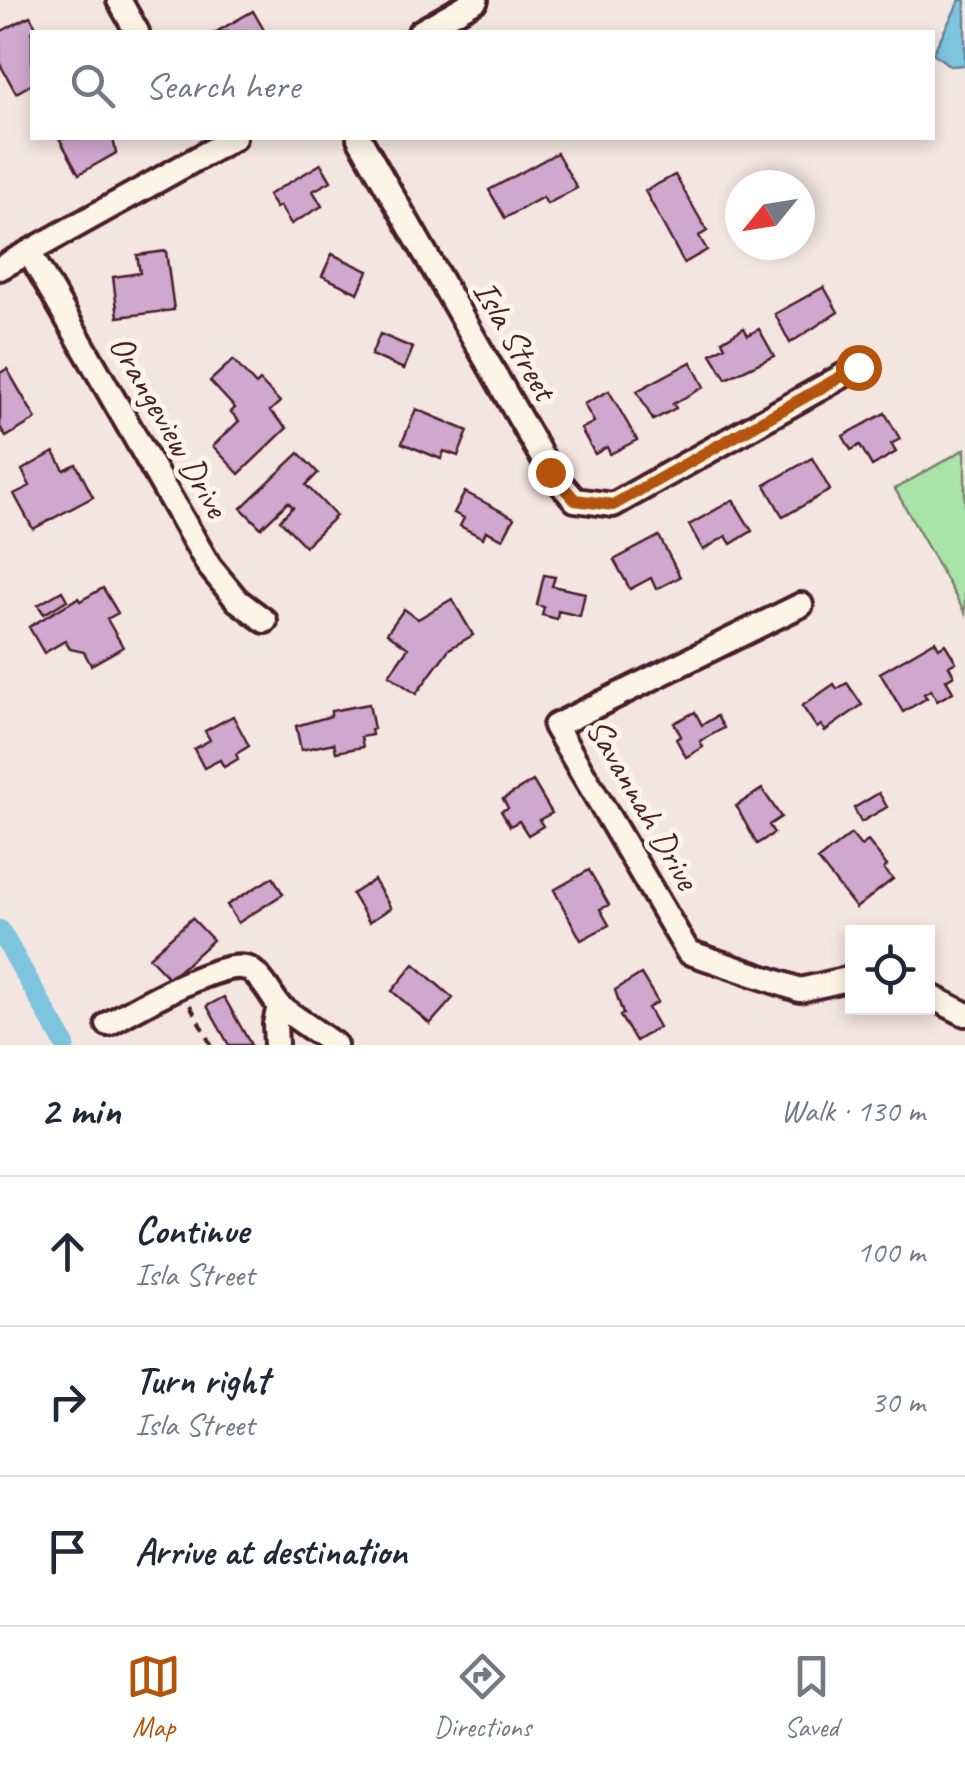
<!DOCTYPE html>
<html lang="en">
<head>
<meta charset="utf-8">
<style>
  body { margin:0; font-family:Caveat,sans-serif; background:#f2f2f3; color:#1f2937 }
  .controls { position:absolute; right:30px; bottom:30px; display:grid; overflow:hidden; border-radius:0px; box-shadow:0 5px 15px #0003 }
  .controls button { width:90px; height:90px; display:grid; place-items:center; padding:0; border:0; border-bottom:2px solid #e0e1e3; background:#fff; color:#1f2937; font:50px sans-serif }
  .compass { position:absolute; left:725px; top:170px; width:90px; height:90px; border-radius:50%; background:#fff; box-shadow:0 5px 15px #0003; rotate:240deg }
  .stop { position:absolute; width:30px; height:30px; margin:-22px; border:8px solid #b45309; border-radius:50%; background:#fff }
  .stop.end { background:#b45309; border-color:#fff; box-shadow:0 2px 10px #0008 }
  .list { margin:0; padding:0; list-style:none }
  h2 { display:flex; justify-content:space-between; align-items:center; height:130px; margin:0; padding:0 40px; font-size:42px }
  h2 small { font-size:32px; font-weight:400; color:#747a83 }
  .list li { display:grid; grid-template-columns:65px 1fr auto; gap:30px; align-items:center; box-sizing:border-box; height:150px; padding:0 40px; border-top:2px solid #e0e1e3 }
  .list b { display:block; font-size:38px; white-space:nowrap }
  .list p { margin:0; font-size:32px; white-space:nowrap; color:#747a83 }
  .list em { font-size:32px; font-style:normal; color:#747a83 }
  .icon { flex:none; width:55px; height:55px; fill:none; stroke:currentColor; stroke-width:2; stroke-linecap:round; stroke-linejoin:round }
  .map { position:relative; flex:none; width:965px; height:1045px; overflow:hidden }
  .search { position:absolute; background:#fff; box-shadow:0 5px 15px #0003; left:30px; right:30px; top:30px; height:110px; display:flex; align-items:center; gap:25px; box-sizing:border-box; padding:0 35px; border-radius:0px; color:#747a83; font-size:38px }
  .sheet { height:580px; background:#fff }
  nav { display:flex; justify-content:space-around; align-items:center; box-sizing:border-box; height:140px; border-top:2px solid #e0e1e3; background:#fff; font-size:28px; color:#747a83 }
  nav a { display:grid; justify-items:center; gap:5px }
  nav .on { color:#b45309 }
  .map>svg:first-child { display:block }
</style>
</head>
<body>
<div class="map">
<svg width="965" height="1045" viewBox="0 0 965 1045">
  <rect width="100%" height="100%" fill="#f3e5e0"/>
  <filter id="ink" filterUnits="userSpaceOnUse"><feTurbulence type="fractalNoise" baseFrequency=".01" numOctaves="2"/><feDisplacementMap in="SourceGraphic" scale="20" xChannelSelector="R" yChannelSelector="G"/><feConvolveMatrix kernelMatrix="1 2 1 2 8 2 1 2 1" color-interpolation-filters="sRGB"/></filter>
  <g filter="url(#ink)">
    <path fill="#a8e3a8" stroke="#79816a" stroke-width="2.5" d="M 965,449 L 965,613 L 895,489 Z"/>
    <path fill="#7dc4de" stroke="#698296" stroke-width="2.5" d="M 960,0 L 965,0 L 965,65 L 950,66 L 933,53 Z"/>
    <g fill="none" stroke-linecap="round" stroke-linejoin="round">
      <path stroke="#7dc4de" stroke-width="20" d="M 0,930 L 65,1045"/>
    </g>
    <path fill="#d0a7cd" stroke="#4a1f2b" stroke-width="2.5" d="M 253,11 L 265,32 L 216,32 Z
      M 30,16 L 39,32 L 32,32 L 32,84 L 16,93 L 0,64 L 0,32 Z
      M 59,138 L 113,138 L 116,153 L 79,174 Z
      M 557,153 L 577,188 L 547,204 L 543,197 L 505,218 L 489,190 Z
      M 321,164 L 331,181 L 313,191 L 322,206 L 291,224 L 280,206 L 276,208 L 268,195 Z
      M 675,175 L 707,231 L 699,236 L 707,250 L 684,263 L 645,191 Z
      M 166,251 L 174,310 L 118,317 L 113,277 L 140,273 L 137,255 Z
      M 332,254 L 368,271 L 358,293 L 322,276 Z
      M 824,287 L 838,312 L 790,343 L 775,314 Z
      M 744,328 L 748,335 L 759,329 L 774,356 L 726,379 L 711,354 L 725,346 L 722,341 Z
      M 380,334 L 413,348 L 404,369 L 371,355 Z
      M 233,360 L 256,385 L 260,381 L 280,402 L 270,411 L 287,428 L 239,474 L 213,446 L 239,421 L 231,412 L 235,408 L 210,381 Z
      M 691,362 L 704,387 L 673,404 L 676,408 L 653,420 L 637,391 Z
      M 7,369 L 36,419 L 6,437 L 0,427 L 0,373 Z
      M 609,391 L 637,440 L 610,454 L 607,447 L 595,454 L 581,429 L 594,422 L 584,404 Z
      M 416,409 L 468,431 L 458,456 L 444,451 L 441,459 L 402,443 Z
      M 885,413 L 900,439 L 891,444 L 896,452 L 872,466 L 860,445 L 851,450 L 843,436 Z
      M 54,452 L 64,470 L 76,464 L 93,497 L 33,529 L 14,494 L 30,486 L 22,470 Z
      M 299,453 L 318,473 L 306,485 L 336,516 L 305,546 L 280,520 L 293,507 L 288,502 L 261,528 L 241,508 Z
      M 812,458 L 830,490 L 783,517 L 765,485 Z
      M 465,492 L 514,518 L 503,539 L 486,531 L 483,538 L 460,526 L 464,518 L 454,513 Z
      M 733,500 L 752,531 L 731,544 L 726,536 L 703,550 L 689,525 Z
      M 659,536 L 680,577 L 656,589 L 651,578 L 630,589 L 614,560 Z
      M 544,575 L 555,577 L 552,586 L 585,593 L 580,616 L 558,611 L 557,619 L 542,615 L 544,607 L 537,605 Z
      M 103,588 L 118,613 L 107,619 L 123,647 L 91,665 L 84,652 L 70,649 L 65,641 L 44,653 L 29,627 L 78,598 L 80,601 Z
      M 62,591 L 67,600 L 44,614 L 38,605 Z
      M 452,599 L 473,635 L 449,649 L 416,694 L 389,675 L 408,648 L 387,633 L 404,609 L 418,619 Z
      M 935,641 L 939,648 L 945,644 L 956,662 L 949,666 L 954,675 L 946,680 L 953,692 L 937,701 L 931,690 L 924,694 L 927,698 L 903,712 L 880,673 Z
      M 847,683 L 862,705 L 825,731 L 821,725 L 817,728 L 802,706 L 834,684 L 837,689 Z
      M 369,704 L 374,729 L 371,730 L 372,735 L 361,737 L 363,747 L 336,752 L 334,743 L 301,750 L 296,726 L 331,716 L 331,711 Z
      M 695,712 L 702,725 L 717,716 L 724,728 L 700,741 L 703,747 L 686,757 L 676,739 L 681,736 L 674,723 Z
      M 233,716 L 249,746 L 236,754 L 238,759 L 224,767 L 220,760 L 204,768 L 194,749 L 210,740 L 205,731 Z
      M 533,781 L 552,813 L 539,820 L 543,826 L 528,835 L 519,821 L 510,826 L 501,811 L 508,808 L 503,799 Z
      M 762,789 L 781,817 L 769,825 L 774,833 L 757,844 L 736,806 Z
      M 879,793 L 887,807 L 861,822 L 854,808 Z
      M 851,834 L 861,846 L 868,841 L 887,866 L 884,869 L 893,879 L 856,908 L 818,860 Z
      M 589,870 L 609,905 L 600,909 L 609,925 L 581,940 L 554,890 Z
      M 273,877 L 283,894 L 238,923 L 227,905 Z
      M 374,880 L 391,908 L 369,922 L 352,894 Z
      M 192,918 L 213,940 L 170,979 L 149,957 Z
      M 414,964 L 453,998 L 430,1024 L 392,991 Z
      M 641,974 L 658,1002 L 648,1008 L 659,1027 L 636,1041 L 620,1016 L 623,1014 L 615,990 Z
      M 224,997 L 251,1045 L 229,1045 L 207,1006 Z"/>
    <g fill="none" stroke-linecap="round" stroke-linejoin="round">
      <g stroke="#4a1f2b" stroke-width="30">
        <path id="street" d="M 119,0 L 137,32
          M 420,32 L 476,0
          M 359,138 L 550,471 L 575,500 L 613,505 L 862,365
          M 29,252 L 209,566 L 237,600 L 265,621
          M 0,268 L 234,138
          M 801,605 L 555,726 L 688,952 L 800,990 L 852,978
          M 928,995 L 965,1014
          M 108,1024 C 133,1010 224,957 249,969 C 261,976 271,995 279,1006
          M 276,1045 L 275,1024 L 279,1006 L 335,1045"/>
      </g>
      <path stroke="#4a1f2b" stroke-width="4" stroke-dasharray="10 8" stroke-linecap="butt" d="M 190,1005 L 211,1045"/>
      <use href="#street" stroke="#fcf5e5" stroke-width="22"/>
    </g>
  </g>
  <g fill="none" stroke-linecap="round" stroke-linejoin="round" filter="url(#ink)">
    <path stroke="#b45309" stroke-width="12" d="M 550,472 L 575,500 L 613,505 L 858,367"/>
  </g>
  <g text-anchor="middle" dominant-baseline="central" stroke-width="10" stroke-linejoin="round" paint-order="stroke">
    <g font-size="35" fill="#4a1f2b" stroke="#fcf5e5">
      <text transform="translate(515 340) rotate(60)">Isla Street</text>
      <text transform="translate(169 426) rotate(60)">Orangeview Drive</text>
      <text transform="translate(643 804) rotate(60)">Savannah Drive</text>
    </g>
  </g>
</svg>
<div class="controls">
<button><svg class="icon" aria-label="locate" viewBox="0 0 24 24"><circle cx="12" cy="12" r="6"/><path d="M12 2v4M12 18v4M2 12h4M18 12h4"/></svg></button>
</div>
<svg class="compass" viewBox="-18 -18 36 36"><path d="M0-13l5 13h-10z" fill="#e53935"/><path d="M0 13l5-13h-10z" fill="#747a83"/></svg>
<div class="stop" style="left:858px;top:367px"></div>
<div class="stop end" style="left:550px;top:472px"></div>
<div class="search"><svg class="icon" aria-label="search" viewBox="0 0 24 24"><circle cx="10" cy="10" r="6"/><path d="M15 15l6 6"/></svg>Search here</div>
</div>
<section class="sheet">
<h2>2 min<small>Walk · 130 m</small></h2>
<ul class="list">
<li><svg class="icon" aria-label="ahead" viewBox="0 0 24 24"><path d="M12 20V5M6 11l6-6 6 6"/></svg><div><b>Continue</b><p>Isla Street</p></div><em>100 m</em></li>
<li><svg class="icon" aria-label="right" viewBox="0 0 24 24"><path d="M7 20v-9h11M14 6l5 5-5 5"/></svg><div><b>Turn right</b><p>Isla Street</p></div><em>30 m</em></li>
<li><svg class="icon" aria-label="arrive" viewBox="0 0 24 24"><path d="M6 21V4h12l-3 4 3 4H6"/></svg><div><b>Arrive at destination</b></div></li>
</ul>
</section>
<nav>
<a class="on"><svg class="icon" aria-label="map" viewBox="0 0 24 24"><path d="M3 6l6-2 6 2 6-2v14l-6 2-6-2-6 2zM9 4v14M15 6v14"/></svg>Map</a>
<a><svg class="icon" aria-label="directions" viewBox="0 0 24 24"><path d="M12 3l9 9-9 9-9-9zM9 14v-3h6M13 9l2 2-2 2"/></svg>Directions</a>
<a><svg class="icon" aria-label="saved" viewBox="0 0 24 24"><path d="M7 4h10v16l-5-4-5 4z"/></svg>Saved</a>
</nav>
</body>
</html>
